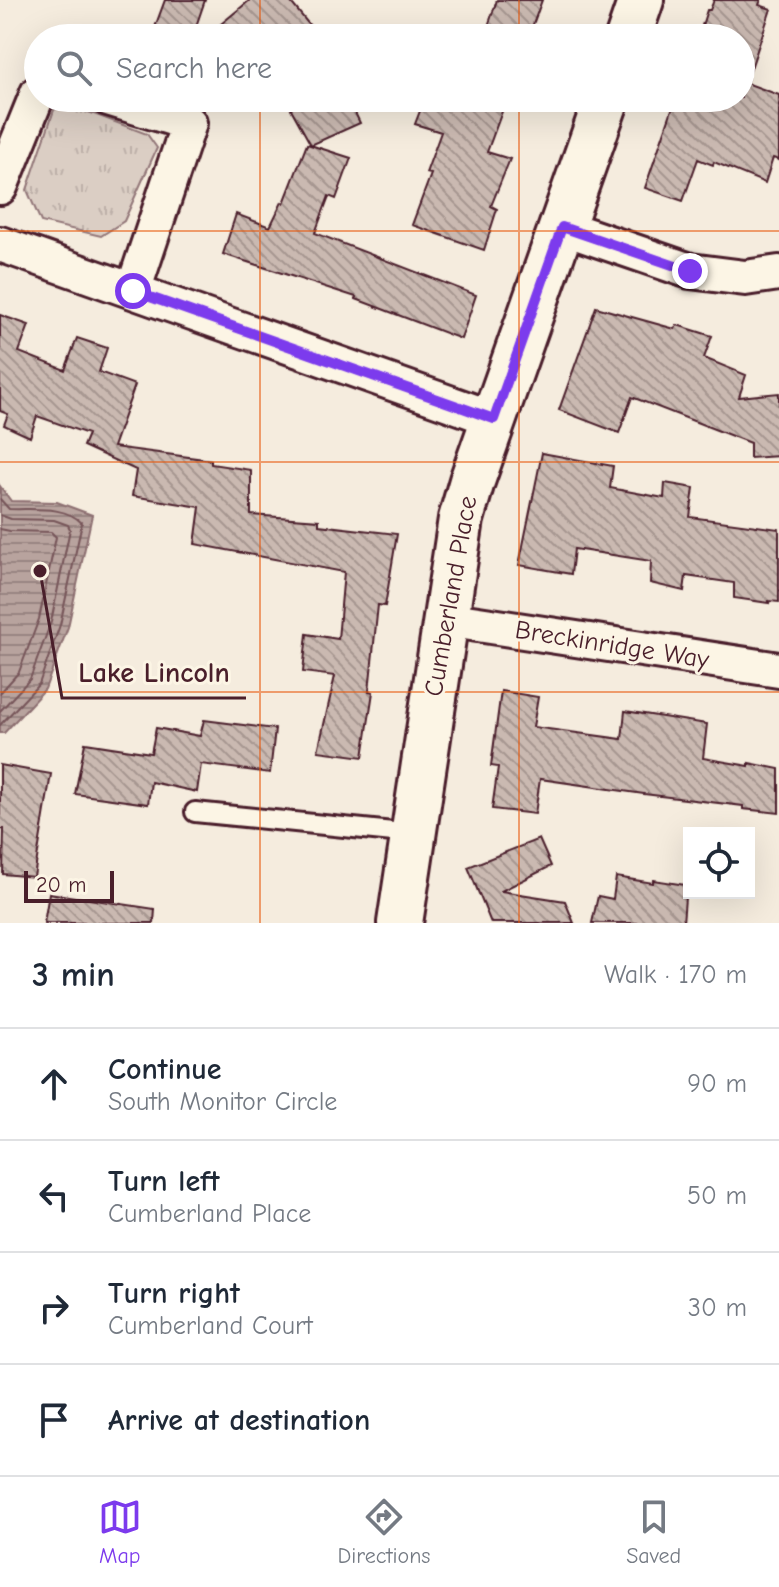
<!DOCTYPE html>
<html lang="en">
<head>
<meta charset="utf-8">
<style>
  body { margin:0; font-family:"Comic Neue",sans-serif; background:#f6f6f7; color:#1f2937 }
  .controls { position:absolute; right:24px; bottom:24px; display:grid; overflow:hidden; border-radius:0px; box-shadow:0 8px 32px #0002 }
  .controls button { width:72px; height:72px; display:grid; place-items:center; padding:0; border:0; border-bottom:2px solid #e0e1e3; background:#fff; color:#1f2937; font:40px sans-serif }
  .scale { position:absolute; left:24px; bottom:20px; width:90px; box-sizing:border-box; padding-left:8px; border:4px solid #4a1f2b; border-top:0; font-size:22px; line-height:28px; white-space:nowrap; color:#4a1f2b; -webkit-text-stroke:6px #fcf5e5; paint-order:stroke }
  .stop { position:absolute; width:24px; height:24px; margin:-18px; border:6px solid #7c3aed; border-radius:50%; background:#fff }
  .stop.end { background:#7c3aed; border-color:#fff; box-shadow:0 2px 8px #0008 }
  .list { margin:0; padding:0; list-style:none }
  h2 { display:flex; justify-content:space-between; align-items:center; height:104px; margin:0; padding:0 32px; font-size:34px }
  h2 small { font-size:26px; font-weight:400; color:#747a83 }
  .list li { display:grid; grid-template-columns:52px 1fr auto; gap:24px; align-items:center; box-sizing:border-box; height:112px; padding:0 32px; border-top:2px solid #e0e1e3 }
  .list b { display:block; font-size:30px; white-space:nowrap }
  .list p { margin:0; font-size:26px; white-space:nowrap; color:#747a83 }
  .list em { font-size:26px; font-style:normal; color:#747a83 }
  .icon { flex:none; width:44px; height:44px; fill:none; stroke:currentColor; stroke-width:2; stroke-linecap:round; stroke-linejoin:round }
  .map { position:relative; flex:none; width:779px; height:923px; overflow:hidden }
  .search { position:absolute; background:#fff; box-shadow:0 8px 32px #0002; left:24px; right:24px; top:24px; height:88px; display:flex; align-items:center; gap:20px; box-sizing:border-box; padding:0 28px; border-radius:44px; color:#747a83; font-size:30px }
  .sheet { height:552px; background:#fff }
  nav { display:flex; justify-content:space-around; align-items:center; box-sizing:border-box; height:112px; border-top:2px solid #e0e1e3; background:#fff; font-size:22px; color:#747a83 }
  nav a { display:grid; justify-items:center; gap:4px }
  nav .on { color:#7c3aed }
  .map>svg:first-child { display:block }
</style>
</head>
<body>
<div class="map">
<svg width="779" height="923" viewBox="0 0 779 923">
  <defs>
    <pattern id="grass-tufts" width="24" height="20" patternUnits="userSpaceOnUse" patternTransform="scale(2)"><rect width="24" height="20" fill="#dbcec4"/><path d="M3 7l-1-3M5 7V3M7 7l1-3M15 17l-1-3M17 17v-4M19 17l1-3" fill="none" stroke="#bdb0a9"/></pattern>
    <pattern id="water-rules" width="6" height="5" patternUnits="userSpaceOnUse" patternTransform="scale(2)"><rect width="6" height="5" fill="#b8a39e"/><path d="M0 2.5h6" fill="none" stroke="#988481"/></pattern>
    <pattern id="building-back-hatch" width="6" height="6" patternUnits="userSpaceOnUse" patternTransform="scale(2)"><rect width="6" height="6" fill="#cab9b1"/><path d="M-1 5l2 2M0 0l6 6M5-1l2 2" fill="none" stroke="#a69690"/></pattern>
  </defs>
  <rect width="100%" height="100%" fill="#f5ecde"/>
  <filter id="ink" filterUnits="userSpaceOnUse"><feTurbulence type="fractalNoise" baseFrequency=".0125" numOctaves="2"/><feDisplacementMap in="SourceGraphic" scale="16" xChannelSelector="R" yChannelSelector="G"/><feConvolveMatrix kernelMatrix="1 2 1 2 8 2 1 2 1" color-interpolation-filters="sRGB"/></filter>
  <g filter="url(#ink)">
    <path fill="url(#grass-tufts)" stroke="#927678" stroke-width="2" d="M 62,102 L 147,134 L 157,148 L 124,221 L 101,236 L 41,222 L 27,190 L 54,110 Z"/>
    <path fill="url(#water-rules)" stroke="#8c6e70" stroke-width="2" d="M 0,486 L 11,501 L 57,502 L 92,515 L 68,627 L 45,689 L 4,733 L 0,733 Z"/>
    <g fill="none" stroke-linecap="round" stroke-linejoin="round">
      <path stroke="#765459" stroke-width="2" d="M 0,499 L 9,509 C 33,510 65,505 82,523 L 60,625 L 39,684 L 0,725
        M 0,515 L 11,519 L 54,520 L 68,525 L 70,529 L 51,622 L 30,679 L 0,711
        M 0,529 L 10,531 L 51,532 L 56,537 L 39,619 L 19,672 L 0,693"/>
    </g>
    <path fill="url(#building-back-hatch)" stroke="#4a1f2b" stroke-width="2" d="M 165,0 L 205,0 L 192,38 L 151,38 Z
      M 250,0 L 289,0 L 320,38 L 204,38 Z
      M 497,0 L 542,0 L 528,38 L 484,38 Z
      M 714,0 L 761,0 L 759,5 L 771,9 L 746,83 L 779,95 L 779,160 L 773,158 L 765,183 L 714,162 L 713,165 L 698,159 L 683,201 L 645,188 L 676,98 L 741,98 L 741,38 L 698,38 L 707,10 L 710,10 Z
      M 285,98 L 348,98 L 360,123 L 311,145 Z
      M 425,98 L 507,98 L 487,152 L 510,159 L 491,206 L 497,209 L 484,250 L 412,225 L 431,174 L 426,173 L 441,132 L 415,124 Z
      M 307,144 L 351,158 L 336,199 L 329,196 L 315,233 L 476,295 L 461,339 L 356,299 L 356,297 L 223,254 L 236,214 L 270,227 L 282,202 L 284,203 Z
      M 596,307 L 675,329 L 677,325 L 712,336 L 704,358 L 746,375 L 739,397 L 779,393 L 779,456 L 750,458 L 750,443 L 632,397 L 619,433 L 559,410 Z
      M 0,315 L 29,325 L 19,352 L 65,370 L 77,338 L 107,348 L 99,372 L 135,385 L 113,447 L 211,460 L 211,464 L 251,470 L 251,515 L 319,520 L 319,525 L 397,534 L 385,606 L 378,605 L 369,691 L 373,692 L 363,757 L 318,751 L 335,676 L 303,672 L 307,634 L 338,639 L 344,572 L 195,544 L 200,507 L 132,496 L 136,470 L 83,446 L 88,434 L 37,416 L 30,437 L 4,425 L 8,414 L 0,411 Z
      M 542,453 L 613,466 L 610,488 L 664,498 L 665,483 L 694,488 L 690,517 L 779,529 L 779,602 L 769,601 L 769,603 L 734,598 L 734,583 L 686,576 L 684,591 L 650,583 L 651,561 L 574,549 L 571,574 L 519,565 Z
      M 501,691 L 538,697 L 533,727 L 622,739 L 625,711 L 707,724 L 703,758 L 749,766 L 749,763 L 779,769 L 779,813 L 743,809 L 743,806 L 644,794 L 540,779 L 535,814 L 492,809 L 498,767 L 491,766 Z
      M 204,720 L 275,729 L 270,773 L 201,764 L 197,792 L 151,782 L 148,804 L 75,794 L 85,743 L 151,753 L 156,728 L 200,736 Z
      M 0,765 L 51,774 L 34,877 L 3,874 L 4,829 L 0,829 Z
      M 539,839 L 551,866 L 501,891 L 565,901 L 574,923 L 491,923 L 468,867 Z
      M 616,877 L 653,883 L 653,880 L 686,885 L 683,923 L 592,923 L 598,896 L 613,899 Z
      M 49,893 L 155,909 L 154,923 L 44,923 Z"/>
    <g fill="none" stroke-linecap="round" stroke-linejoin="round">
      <g stroke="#4a1f2b" stroke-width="24">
        <path id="lane" d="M 195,812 L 413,834"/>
      </g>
      <g stroke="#4a1f2b" stroke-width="40">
        <path id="street" d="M 108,98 L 189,123 L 133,291
          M 0,187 L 38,93
          M 562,227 L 690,271 L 745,278 L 779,273
          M 0,244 L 494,419
          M 445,619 L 779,670"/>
      </g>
      <g stroke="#4a1f2b" stroke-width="50">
        <path id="secondary" d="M 628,38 L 641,0
          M 400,923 L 461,519 L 472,481 L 607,98"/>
      </g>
      <use href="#lane" stroke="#fcf5e5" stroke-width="18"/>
      <use href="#street" stroke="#fcf5e5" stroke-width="34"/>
      <use href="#secondary" stroke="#fcf5e5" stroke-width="44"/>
    </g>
  </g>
  <g fill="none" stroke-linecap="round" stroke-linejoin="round" filter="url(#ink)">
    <path stroke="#7c3aed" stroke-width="10" d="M 133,291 L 494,419 L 562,227 L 690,271"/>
  </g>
  <path fill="none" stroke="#e8590c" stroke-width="2" stroke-opacity="0.55" d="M 260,0 L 260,38M 519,0 L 519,38M 260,98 L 260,923M 519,98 L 519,923M 0,231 L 779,231M 0,462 L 779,462M 0,692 L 779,692"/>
  <g text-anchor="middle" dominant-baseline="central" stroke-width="6" stroke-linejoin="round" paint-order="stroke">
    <g font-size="26" fill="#4a1f2b" stroke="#fcf5e5">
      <text transform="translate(451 596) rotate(-80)">Cumberland Place</text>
      <text transform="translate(612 645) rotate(9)">Breckinridge Way</text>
    </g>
  </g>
  <path fill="none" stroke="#4a1f2b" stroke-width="3" d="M40 571L62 698H246"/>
  <circle fill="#4a1f2b" stroke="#fcf5e5" stroke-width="3" cx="40" cy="571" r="8"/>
  <g font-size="28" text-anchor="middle" font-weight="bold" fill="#4a1f2b" stroke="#fcf5e5" stroke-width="6" stroke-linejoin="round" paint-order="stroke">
    <text x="154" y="682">Lake Lincoln</text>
  </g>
</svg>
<div class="controls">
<button><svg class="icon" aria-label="locate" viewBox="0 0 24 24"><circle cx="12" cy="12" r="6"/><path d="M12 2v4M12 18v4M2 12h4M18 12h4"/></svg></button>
</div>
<div class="scale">20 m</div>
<div class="stop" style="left:133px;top:291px"></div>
<div class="stop end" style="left:690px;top:271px"></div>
<div class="search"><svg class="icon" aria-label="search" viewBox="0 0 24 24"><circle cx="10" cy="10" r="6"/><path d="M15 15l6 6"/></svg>Search here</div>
</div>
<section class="sheet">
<h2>3 min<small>Walk · 170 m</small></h2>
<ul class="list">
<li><svg class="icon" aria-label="ahead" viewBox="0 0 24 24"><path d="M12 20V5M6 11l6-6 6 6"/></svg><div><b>Continue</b><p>South Monitor Circle</p></div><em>90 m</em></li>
<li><svg class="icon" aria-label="left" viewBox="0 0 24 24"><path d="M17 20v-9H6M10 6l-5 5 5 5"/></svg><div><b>Turn left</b><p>Cumberland Place</p></div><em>50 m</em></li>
<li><svg class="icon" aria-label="right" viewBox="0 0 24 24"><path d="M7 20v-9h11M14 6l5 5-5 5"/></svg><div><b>Turn right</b><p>Cumberland Court</p></div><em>30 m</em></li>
<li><svg class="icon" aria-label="arrive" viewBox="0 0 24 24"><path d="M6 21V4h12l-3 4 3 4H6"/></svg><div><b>Arrive at destination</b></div></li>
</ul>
</section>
<nav>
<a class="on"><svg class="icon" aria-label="map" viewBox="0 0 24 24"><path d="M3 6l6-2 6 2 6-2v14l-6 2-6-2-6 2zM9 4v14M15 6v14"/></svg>Map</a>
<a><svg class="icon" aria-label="directions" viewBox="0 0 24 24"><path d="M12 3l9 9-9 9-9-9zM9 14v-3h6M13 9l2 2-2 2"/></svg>Directions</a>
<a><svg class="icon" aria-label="saved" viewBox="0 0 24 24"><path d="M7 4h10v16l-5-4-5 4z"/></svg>Saved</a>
</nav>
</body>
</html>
